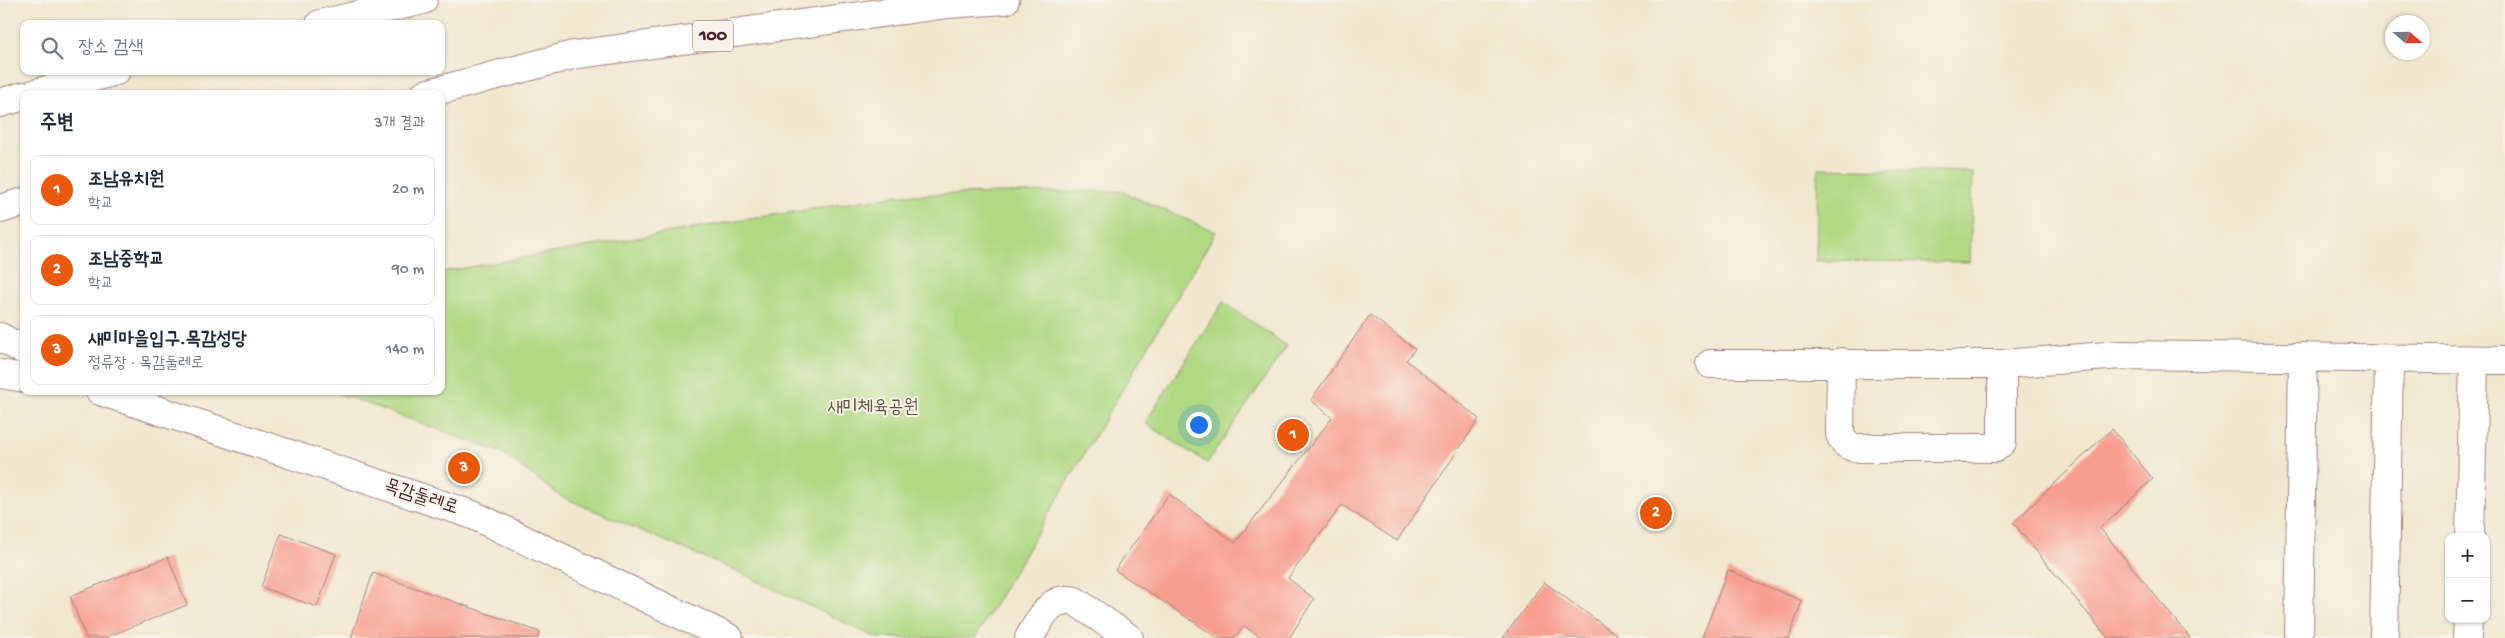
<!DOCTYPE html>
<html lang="ko">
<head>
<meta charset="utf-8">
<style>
  body { margin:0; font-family:"Gochi Hand","Poor Story",sans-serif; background:#f2f2f3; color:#1f2937 }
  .controls { position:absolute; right:15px; bottom:15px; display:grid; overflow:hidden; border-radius:10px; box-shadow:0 1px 4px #0004 }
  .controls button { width:45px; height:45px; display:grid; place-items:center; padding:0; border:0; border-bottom:1px solid #e0e1e3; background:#fff; color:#1f2937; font:25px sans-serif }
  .compass { position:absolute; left:2385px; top:15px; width:45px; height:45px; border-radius:50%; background:#fff; box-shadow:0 1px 4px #0004; rotate:110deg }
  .you { position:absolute; left:1198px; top:424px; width:18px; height:18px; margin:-12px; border:4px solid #fff; border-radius:50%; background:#1a73e8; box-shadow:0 0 0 8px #1a73e833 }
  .badge { display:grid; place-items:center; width:32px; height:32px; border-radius:50%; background:#ea580c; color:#fff; font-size:16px; font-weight:700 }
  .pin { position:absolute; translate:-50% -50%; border:2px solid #fff; box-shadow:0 1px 5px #0006 }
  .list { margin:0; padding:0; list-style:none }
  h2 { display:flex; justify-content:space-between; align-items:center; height:65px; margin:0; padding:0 20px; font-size:21px }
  h2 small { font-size:16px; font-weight:400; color:#747a83 }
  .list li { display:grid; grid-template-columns:32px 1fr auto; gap:15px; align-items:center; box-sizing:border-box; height:70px; margin:0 10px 10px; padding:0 10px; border:1px solid #e0e1e3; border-radius:10px }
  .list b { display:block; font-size:19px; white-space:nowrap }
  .list p { margin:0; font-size:16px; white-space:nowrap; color:#747a83 }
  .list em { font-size:16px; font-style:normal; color:#747a83 }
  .icon { flex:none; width:28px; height:28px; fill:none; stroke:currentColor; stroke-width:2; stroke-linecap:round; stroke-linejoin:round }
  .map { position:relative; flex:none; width:2505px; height:638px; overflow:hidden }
  .search { position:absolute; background:#fff; box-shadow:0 1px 4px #0004; left:20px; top:20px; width:425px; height:55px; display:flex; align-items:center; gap:12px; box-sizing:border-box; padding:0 18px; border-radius:10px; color:#747a83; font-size:19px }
  .panel { position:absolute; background:#fff; box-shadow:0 1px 4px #0004; left:20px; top:90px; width:425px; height:305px; border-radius:10px }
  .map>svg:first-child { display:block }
</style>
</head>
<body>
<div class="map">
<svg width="2505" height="638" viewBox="0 0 2505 638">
  <rect width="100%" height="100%" fill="#f7f3e8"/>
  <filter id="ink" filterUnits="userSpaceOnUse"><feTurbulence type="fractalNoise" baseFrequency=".02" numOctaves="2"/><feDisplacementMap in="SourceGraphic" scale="10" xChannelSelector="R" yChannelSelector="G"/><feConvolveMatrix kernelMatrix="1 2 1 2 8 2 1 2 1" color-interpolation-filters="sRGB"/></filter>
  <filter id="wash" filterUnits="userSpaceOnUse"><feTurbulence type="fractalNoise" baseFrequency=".0096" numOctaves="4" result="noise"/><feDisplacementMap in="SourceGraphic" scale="20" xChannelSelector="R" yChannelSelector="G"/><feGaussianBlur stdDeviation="1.12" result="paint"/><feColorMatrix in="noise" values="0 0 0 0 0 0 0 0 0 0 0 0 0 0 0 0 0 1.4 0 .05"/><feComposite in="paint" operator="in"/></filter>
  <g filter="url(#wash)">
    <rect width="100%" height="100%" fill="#f1e7cf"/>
    <path fill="#b1d984" stroke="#7e7c58" d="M 1818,168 L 1973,172 L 1970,262 L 1816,261 Z
      M 1120,191 L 1216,232 L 975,638 L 877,638 L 736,571 L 560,496 L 503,453 L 332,391 L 441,391 L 441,272 L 706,226 L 899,195 Z
      M 1223,302 L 1287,346 L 1207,463 L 1145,423 Z"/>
    <g id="blocks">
      <path fill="#f79e8f" d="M 1370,315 L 1415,349 L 1406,360 L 1479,419 L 1397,541 L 1342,505 L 1288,578 L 1314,599 L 1289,638 L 1262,638 L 1244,626 L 1234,638 L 1218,638 L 1115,570 L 1169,494 L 1235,543 L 1332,418 L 1311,400 Z
        M 2112,429 L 2153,479 L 2100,528 L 2190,638 L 2108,638 L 2013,523 Z
        M 281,534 L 336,554 L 317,607 L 261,587 Z
        M 168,557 L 187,605 L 104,638 L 86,638 L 70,596 Z
        M 1728,570 L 1802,601 L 1789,638 L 1702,638 Z
        M 373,573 L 540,632 L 538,638 L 351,638 Z
        M 1544,582 L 1621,638 L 1503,638 Z"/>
    </g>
  </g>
  <g filter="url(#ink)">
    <use href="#blocks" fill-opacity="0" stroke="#9e837d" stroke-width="1"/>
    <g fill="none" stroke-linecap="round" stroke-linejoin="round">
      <g stroke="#9e837d" stroke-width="30">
        <path id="minor" d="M 0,337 L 24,350
          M 1841,362 L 1840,434 C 1843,443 1847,446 1856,448 L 1995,448 L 2002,442 L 2002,364
          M 1710,364 L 2002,364 L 2120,355 L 2505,360
          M 0,374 L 24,378
          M 100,391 L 473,515 L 729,638
          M 2470,537 L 2474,360
          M 1029,638 C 1040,620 1050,594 1075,601 L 1129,638
          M 2299,638 L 2303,357
          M 2384,638 L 2389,360
          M 2467,638 L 2468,619"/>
      </g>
      <g stroke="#9e837d" stroke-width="30">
        <path id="highway" d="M 320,24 L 423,0
          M 33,94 L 116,71
          M 425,94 L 573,55 L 948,4 L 1005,0
          M 0,103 L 24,96
          M 0,209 L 24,202"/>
      </g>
      <use href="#minor" stroke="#fff" stroke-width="28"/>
      <use href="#highway" stroke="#fff" stroke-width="28"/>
    </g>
  </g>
  <g text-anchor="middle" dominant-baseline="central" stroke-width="4" stroke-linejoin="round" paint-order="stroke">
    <rect fill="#f7f3e8" stroke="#7e5f64" stroke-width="1" x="693" y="20.5" width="40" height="31" rx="4"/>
    <g font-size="18" font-weight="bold" fill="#4a1f2b">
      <text x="713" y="36">100</text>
    </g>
    <g font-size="19" fill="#644e41" stroke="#f7f3e8">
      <text x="873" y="408">새미체육공원</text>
    </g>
    <g font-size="19" fill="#4a1f2b" stroke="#f7f3e8">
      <text transform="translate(421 498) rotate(18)">목감둘레로</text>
    </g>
  </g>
</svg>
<div class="controls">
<button>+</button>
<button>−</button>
</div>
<svg class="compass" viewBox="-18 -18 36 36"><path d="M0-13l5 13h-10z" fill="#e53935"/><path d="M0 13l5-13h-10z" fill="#747a83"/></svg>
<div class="you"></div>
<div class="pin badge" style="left:1293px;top:435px">1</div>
<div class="pin badge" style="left:1656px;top:513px">2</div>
<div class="pin badge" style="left:464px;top:468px">3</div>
<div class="search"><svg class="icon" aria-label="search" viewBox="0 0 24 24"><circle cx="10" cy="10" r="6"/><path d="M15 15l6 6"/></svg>장소 검색</div>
<section class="panel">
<h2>주변<small>3개 결과</small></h2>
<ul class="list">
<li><span class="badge">1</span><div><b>조남유치원</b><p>학교</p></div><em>20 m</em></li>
<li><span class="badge">2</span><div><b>조남중학교</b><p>학교</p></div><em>90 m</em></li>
<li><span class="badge">3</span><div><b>새미마을입구.목감성당</b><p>정류장 · 목감둘레로</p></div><em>140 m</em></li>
</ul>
</section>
</div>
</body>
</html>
